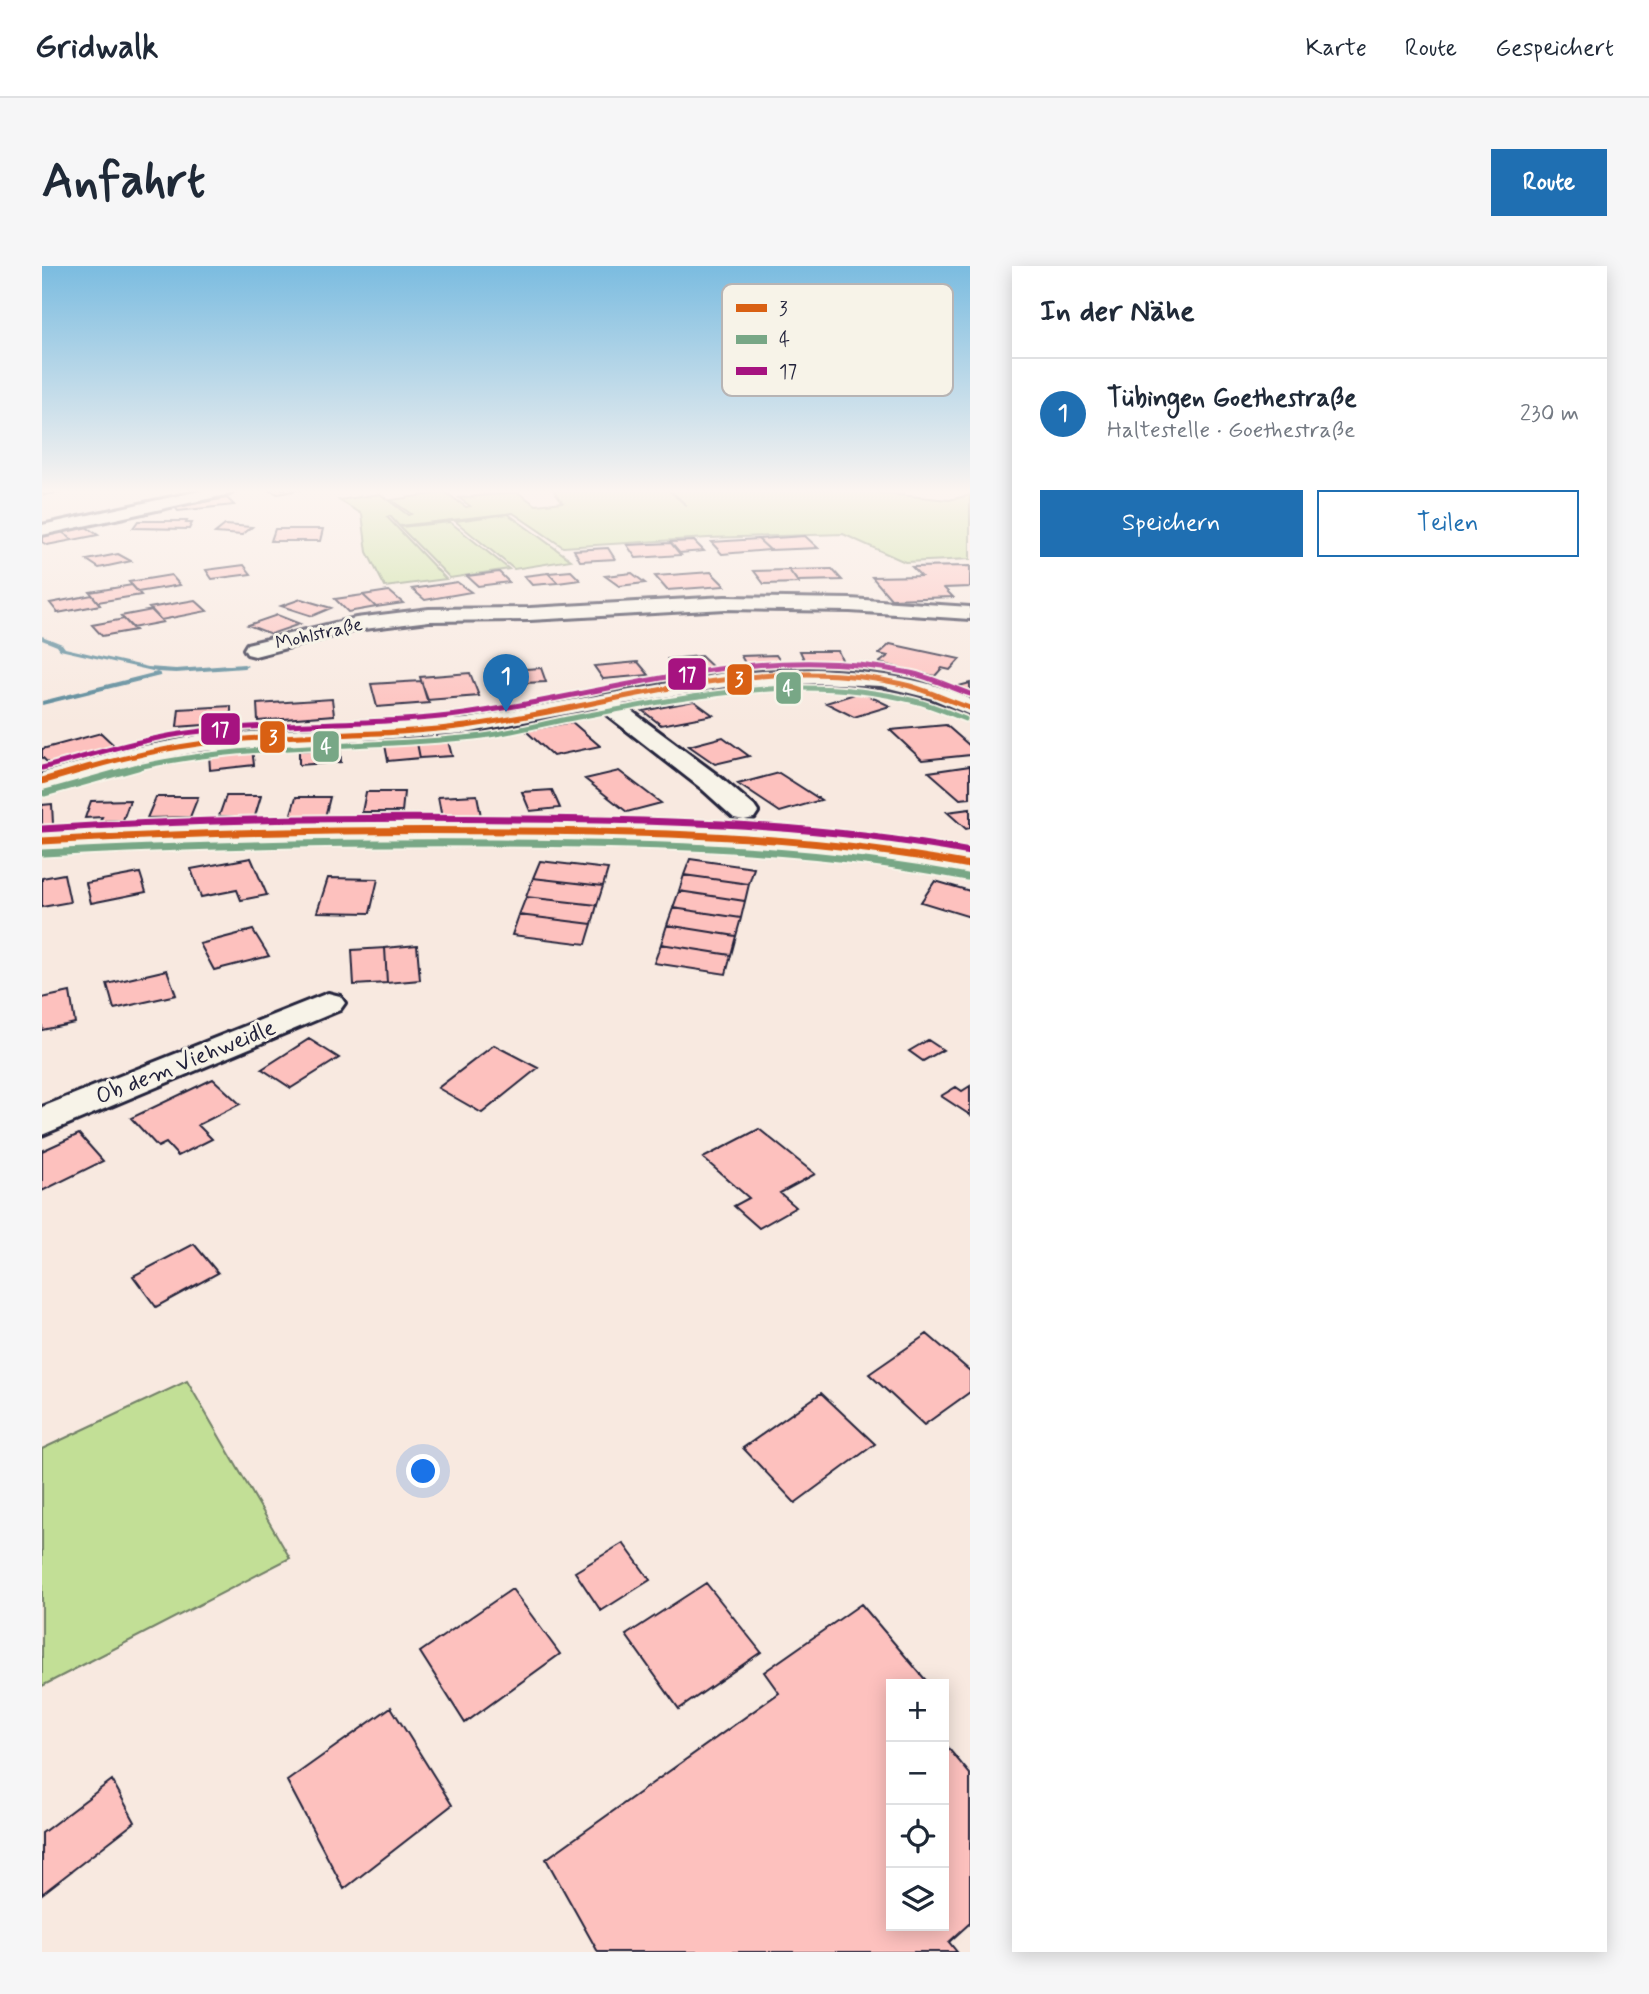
<!DOCTYPE html>
<html lang="de">
<head>
<meta charset="utf-8">
<style>
  body { margin:0; font-family:Mynerve,sans-serif; background:#f6f6f7; color:#1f2937 }
  .controls { position:absolute; right:21px; bottom:21px; display:grid; overflow:hidden; border-radius:0px; box-shadow:0 4px 18px #0003 }
  .controls button { width:63px; height:63px; display:grid; place-items:center; padding:0; border:0; border-bottom:2px solid #e0e1e3; background:#fff; color:#1f2937; font:35px sans-serif }
  .you { position:absolute; left:382px; top:1206px; width:24px; height:24px; margin:-18px; border:5px solid #fff; border-radius:50%; background:#1a73e8; box-shadow:0 0 0 10px #1a73e833 }
  .badge { display:grid; place-items:center; width:46px; height:46px; border-radius:50%; background:#1f6fb2; color:#fff; font-size:23px; font-weight:700 }
  .pin { position:absolute; translate:-50% -58px; filter:drop-shadow(0 2px 4px #0008) }
  .pin::after { content:''; position:absolute; top:37px; width:24px; height:21px; background:inherit; clip-path:polygon(0 0,100% 0,50% 100%) }
  .list { margin:0; padding:0; list-style:none }
  h2 { display:flex; justify-content:space-between; align-items:center; height:91px; margin:0; padding:0 28px; font-size:30px }
  h2 small { font-size:23px; font-weight:400; color:#747a83 }
  .list li { display:grid; grid-template-columns:46px 1fr auto; gap:21px; align-items:center; box-sizing:border-box; height:112px; padding:0 28px; border-top:2px solid #e0e1e3 }
  .list b { display:block; font-size:26px; white-space:nowrap }
  .list p { margin:0; font-size:23px; white-space:nowrap; color:#747a83 }
  .list em { font-size:23px; font-style:normal; color:#747a83 }
  .actions { display:flex; gap:14px; padding:21px 28px }
  .actions a { flex:1; padding:16px 0; border:2px solid #1f6fb2; border-radius:0px; text-align:center; font-size:24px; color:#1f6fb2 }
  .actions .main { background:#1f6fb2; color:#fff }
  .icon { flex:none; width:38px; height:38px; fill:none; stroke:currentColor; stroke-width:2; stroke-linecap:round; stroke-linejoin:round }
  .map { position:relative; flex:none; width:928px; height:1686px; overflow:hidden; border-radius:0px }
  header { display:flex; align-items:center; gap:42px; box-sizing:border-box; height:98px; padding:0 35px; background:#fff; border-bottom:2px solid #e0e1e3 }
  header strong { font-size:33px }
  nav { display:flex; gap:38px; margin-inline-start:auto; font-size:24px }
  .intro { display:flex; align-items:center; justify-content:space-between; box-sizing:border-box; height:168px; padding:0 42px }
  h1 { margin:0; font-size:49px }
  .button { padding:18px 32px; border-radius:0px; background:#1f6fb2; color:#fff; font-size:24px; font-weight:700 }
  main { display:flex; gap:42px; padding:0 42px }
  aside { flex:1; background:#fff; border-radius:0px; box-shadow:0 4px 18px #0003 }
  .map>svg:first-child { display:block }
</style>
</head>
<body>
<header>
<strong>Gridwalk</strong>
<nav><a>Karte</a><a>Route</a><a>Gespeichert</a></nav>
</header>
<div class="intro"><h1>Anfahrt</h1><a class="button">Route</a></div>
<main>
<div class="map">
<svg width="928" height="1686" viewBox="0 0 928 1686">
  <rect width="100%" height="100%" fill="#f8e9e0"/>
  <filter id="ink" filterUnits="userSpaceOnUse"><feTurbulence type="fractalNoise" baseFrequency=".0143" numOctaves="2"/><feDisplacementMap in="SourceGraphic" scale="14" xChannelSelector="R" yChannelSelector="G"/><feConvolveMatrix kernelMatrix="1 2 1 2 8 2 1 2 1" color-interpolation-filters="sRGB"/></filter>
  <g filter="url(#ink)">
    <path fill="#c2df96" stroke="#728068" stroke-width="2" d="M 531,223 L 625,223 L 645,240 L 627,223 L 831,223 L 838,227 L 907,234 L 928,229 L 928,293 L 863,296 L 801,268 L 666,272 L 521,281 L 471,247 L 357,260 L 348,250 L 345,251 L 404,313 L 343,321 L 325,286 L 320,248 L 297,234 L 338,228 L 366,249 L 369,248 L 349,234 L 403,226 L 424,241 L 428,240 L 417,232 L 475,226 L 494,239 L 521,236 L 511,224 Z
      M 466,248 L 529,294 L 472,303 L 413,255 Z
      M 408,256 L 467,303 L 408,312 L 358,261 Z
      M 145,1115 L 248,1292 L 0,1420 L 0,1183 Z"/>
    <g fill="none" stroke-linecap="round" stroke-linejoin="round">
      <path fill="#568697" fill-rule="evenodd" d="M 0,370 L 20,378 L 23,382 L 106,401 L 134,403 L 202,398 L 206,400 L 202,402 L 134,407 L 115,406 L 119,408 L 118,410 L 0,439 L 0,435 L 115,406 L 18,384 L 15,380 L 0,374 Z"/>
    </g>
    <path fill="#fdc1be" stroke="#22223b" stroke-width="2" d="M 0,223 L 25,223 L 28,225 L 2,229 Z
      M 231,223 L 261,223 L 236,228 L 226,224 Z
      M 185,232 L 192,239 L 136,245 L 133,241 Z
      M 96,255 L 145,255 L 144,257 L 150,257 L 147,263 L 91,262 Z
      M 183,259 L 210,261 L 200,269 L 173,267 Z
      M 44,261 L 56,269 L 31,274 L 20,266 Z
      M 233,263 L 281,263 L 278,275 L 229,275 Z
      M 20,266 L 31,274 L 5,279 L 0,276 L 0,269 Z
      M 763,270 L 776,282 L 728,284 L 716,273 Z
      M 716,273 L 728,284 L 680,288 L 669,276 Z
      M 652,275 L 662,285 L 637,287 L 628,276 Z
      M 629,277 L 639,289 L 594,292 L 585,279 Z
      M 566,282 L 573,293 L 538,295 L 532,284 Z
      M 76,288 L 89,295 L 57,302 L 45,294 Z
      M 202,299 L 209,308 L 170,313 L 164,304 Z
      M 928,300 L 928,321 L 902,322 L 911,331 L 849,333 L 830,311 L 879,310 L 870,301 Z
      M 790,303 L 800,314 L 755,315 L 747,304 Z
      M 747,304 L 757,317 L 722,318 L 712,305 Z
      M 529,305 L 538,314 L 516,317 L 506,307 Z
      M 457,306 L 467,316 L 436,320 L 425,310 Z
      M 669,306 L 683,320 L 625,324 L 613,310 Z
      M 506,307 L 516,317 L 490,319 L 482,310 Z
      M 590,307 L 603,317 L 577,320 L 563,310 Z
      M 129,309 L 138,319 L 96,326 L 87,316 Z
      M 415,316 L 429,326 L 383,334 L 370,323 Z
      M 90,319 L 99,329 L 56,336 L 48,326 Z
      M 347,325 L 361,337 L 334,341 L 321,329 Z
      M 50,329 L 58,339 L 16,347 L 8,337 Z
      M 321,329 L 334,341 L 306,346 L 293,333 Z
      M 259,333 L 289,342 L 270,350 L 239,340 Z
      M 153,334 L 165,345 L 119,354 L 107,342 Z
      M 110,344 L 121,356 L 90,362 L 79,350 Z
      M 235,349 L 258,358 L 229,368 L 206,359 Z
      M 82,353 L 93,364 L 60,370 L 50,359 Z
      M 848,378 L 918,393 L 908,404 L 900,402 L 893,410 L 837,397 L 846,390 L 837,388 Z
      M 758,385 L 796,385 L 804,402 L 766,402 Z
      M 734,389 L 743,402 L 707,404 L 699,390 Z
      M 659,390 L 676,406 L 642,410 L 626,393 Z
      M 596,396 L 607,409 L 561,413 L 552,400 Z
      M 499,402 L 504,416 L 456,418 L 452,405 Z
      M 428,407 L 437,430 L 385,434 L 378,411 Z
      M 379,415 L 387,437 L 335,441 L 329,418 Z
      M 928,417 L 928,431 L 909,422 Z
      M 819,426 L 848,440 L 812,451 L 784,437 Z
      M 290,433 L 292,449 L 216,455 L 215,438 Z
      M 652,435 L 671,449 L 619,459 L 601,445 Z
      M 189,440 L 189,457 L 135,461 L 137,443 Z
      M 530,456 L 558,480 L 511,490 L 484,465 Z
      M 904,459 L 928,480 L 928,489 L 880,494 L 848,464 Z
      M 59,467 L 76,483 L 10,501 L 0,491 L 0,483 Z
      M 681,471 L 707,490 L 673,498 L 647,480 Z
      M 406,475 L 410,490 L 378,492 L 375,477 Z
      M 375,477 L 378,492 L 346,495 L 343,479 Z
      M 298,482 L 299,496 L 257,499 L 257,485 Z
      M 210,483 L 212,499 L 168,504 L 167,487 Z
      M 928,500 L 928,532 L 918,533 L 887,506 Z
      M 577,505 L 619,537 L 585,546 L 543,513 Z
      M 737,507 L 779,534 L 738,546 L 696,518 Z
      M 510,524 L 518,542 L 488,545 L 480,526 Z
      M 324,526 L 362,526 L 360,546 L 320,546 Z
      M 435,529 L 439,550 L 400,552 L 396,531 Z
      M 184,530 L 219,530 L 213,550 L 177,550 Z
      M 114,531 L 156,531 L 148,551 L 105,552 Z
      M 254,531 L 288,531 L 283,551 L 248,551 Z
      M 88,534 L 81,554 L 58,555 L 60,551 L 43,552 L 49,535 Z
      M 10,538 L 11,558 L 0,560 L 0,539 Z
      M 928,543 L 928,562 L 924,563 L 905,546 Z
      M 209,592 L 225,629 L 199,634 L 195,624 L 159,631 L 149,603 Z
      M 648,593 L 712,602 L 707,618 L 642,609 Z
      M 498,595 L 566,603 L 561,620 L 491,612 Z
      M 98,607 L 104,626 L 49,637 L 44,617 Z
      M 22,608 L 28,636 L 0,641 L 0,612 Z
      M 642,609 L 707,618 L 703,635 L 637,625 Z
      M 286,612 L 336,613 L 328,647 L 275,646 Z
      M 491,612 L 561,620 L 555,639 L 484,631 Z
      M 893,615 L 928,625 L 928,651 L 879,636 Z
      M 637,625 L 703,635 L 699,652 L 631,642 Z
      M 484,631 L 555,639 L 550,658 L 477,649 Z
      M 631,642 L 699,652 L 694,670 L 625,659 Z
      M 477,649 L 550,658 L 544,678 L 470,669 Z
      M 625,659 L 694,670 L 689,689 L 619,678 Z
      M 211,664 L 227,690 L 172,704 L 158,678 Z
      M 619,678 L 689,689 L 684,708 L 612,697 Z
      M 375,679 L 378,714 L 345,717 L 343,682 Z
      M 343,682 L 345,717 L 312,719 L 310,684 Z
      M 125,704 L 134,729 L 72,743 L 65,718 Z
      M 28,726 L 33,757 L 0,764 L 0,732 Z
      M 267,773 L 297,792 L 249,822 L 220,803 Z
      M 886,774 L 901,784 L 881,795 L 867,785 Z
      M 452,779 L 496,802 L 440,847 L 396,822 Z
      M 171,813 L 198,838 L 156,859 L 170,873 L 136,890 L 124,877 L 116,881 L 89,852 Z
      M 928,820 L 928,849 L 899,830 L 914,821 L 920,825 Z
      M 717,863 L 773,908 L 738,927 L 754,941 L 717,962 L 692,940 L 707,932 L 661,892 Z
      M 37,868 L 61,895 L 0,925 L 0,885 Z
      M 152,978 L 176,1007 L 114,1041 L 91,1010 Z
      M 885,1068 L 928,1105 L 928,1126 L 882,1159 L 827,1108 Z
      M 779,1127 L 833,1178 L 753,1237 L 701,1182 Z
      M 581,1277 L 608,1314 L 559,1345 L 533,1306 Z
      M 664,1317 L 719,1386 L 637,1443 L 584,1369 Z
      M 470,1323 L 518,1388 L 423,1457 L 378,1386 Z
      M 819,1338 L 887,1418 L 849,1418 L 849,1660 L 902,1660 L 902,1477 L 928,1508 L 928,1657 L 907,1676 L 915,1686 L 556,1686 L 504,1593 L 737,1427 L 722,1406 Z
      M 349,1441 L 410,1539 L 302,1623 L 245,1515 Z
      M 70,1514 L 93,1556 L 0,1628 L 0,1567 Z"/>
    <g fill="none" stroke-linecap="round" stroke-linejoin="round">
      <g stroke="#22223b" stroke-width="6">
        <path id="minor" d="M 167,223 L 196,223 L 188,228 L 0,269 L 0,259 Z
          M 683,331 L 808,333 L 928,341 L 928,353 L 808,345 L 683,343 L 488,354 L 387,355 L 314,364 L 213,390 L 205,388 L 202,383 L 205,378 L 314,352 L 387,343 L 488,342 Z
          M 774,403 C 827,406 879,410 928,433 L 928,449 L 891,433 L 839,420 L 774,417 L 683,421 L 580,438 L 678,511 L 712,540 L 716,546 L 712,552 L 702,554 L 692,552 L 660,523 L 556,442 L 424,467 L 160,485 L 89,498 L 0,523 L 0,507 L 86,483 L 160,469 L 424,453 L 683,407 Z
          M 307,556 C 514,555 724,547 928,590 L 928,608 C 782,577 635,575 486,574 C 324,572 162,573 0,584 L 0,566 L 123,560 Z
          M 286,727 L 298,730 L 303,737 L 298,744 L 0,869 L 0,841 Z"/>
      </g>
      <use href="#minor" fill="#f7f3e8" fill-rule="evenodd"/>
      <g stroke="#f7f3e8" stroke-width="9">
        <path id="bus-1-far1" d="M 42,503 C 91,489 140,478 192,474 C 269,467 347,470 424,460 C 567,441 725,383 868,420 C 888,426 908,435 928,442"/>
      </g>
      <g stroke="#f7f3e8" stroke-width="11">
        <path id="bus-1" d="M 0,515 L 48,501
          M 0,575 C 158,566 317,563 476,565 C 628,566 778,571 928,599"/>
      </g>
      <g stroke="#f7f3e8" stroke-width="9">
        <path id="bus-2-far1" d="M 88,503 C 201,476 318,483 432,471 C 465,468 498,458 531,452 C 643,431 760,406 873,435 C 890,439 907,447 923,453"/>
      </g>
      <g stroke="#f7f3e8" stroke-width="11">
        <path id="bus-2" d="M 3,527 L 96,501
          M 1,587 C 151,579 301,576 451,577 C 610,578 768,581 925,611"/>
      </g>
      <g stroke="#f7f3e8" stroke-width="9">
        <path id="bus-3-far1" d="M 0,502 C 53,488 105,471 160,465 C 247,455 336,460 423,448 C 570,428 719,374 868,407 C 888,411 908,421 928,428"/>
      </g>
      <g stroke="#f7f3e8" stroke-width="11">
        <path id="bus-3" d="M 0,563 C 158,553 317,551 475,553 C 628,554 778,558 928,586"/>
      </g>
      <use href="#bus-1-far1" stroke="#d96013" stroke-width="5"/>
      <use href="#bus-1" stroke="#d96013" stroke-width="7"/>
      <use href="#bus-2-far1" stroke="#78a786" stroke-width="5"/>
      <use href="#bus-2" stroke="#78a786" stroke-width="7"/>
      <use href="#bus-3-far1" stroke="#a61380" stroke-width="5"/>
      <use href="#bus-3" stroke="#a61380" stroke-width="7"/>
    </g>
  </g>
  <linearGradient id="sky" x2="0" y2="1"><stop stop-color="#7bbce0"/><stop offset="0.49" stop-color="#fcf5f1"/><stop offset="1" stop-color="#fcf5f1" stop-opacity="0"/></linearGradient>
  <rect width="928" height="459" fill="url(#sky)"/>
  <g text-anchor="middle" dominant-baseline="central" stroke-width="6" stroke-linejoin="round" paint-order="stroke">
    <g font-size="19" fill="#22223b" stroke="#f7f3e8">
      <text transform="translate(277 368) rotate(-13)">Mohlstraße</text>
    </g>
    <g font-size="23" fill="#22223b" stroke="#f7f3e8">
      <text transform="translate(144 797) rotate(-22)">Ob dem Viehweidle</text>
    </g>
  </g>
  <rect x="680" y="18" width="231" height="112" rx="10" fill="#f7f3e8" stroke="#b7b4b4" stroke-width="2"/>
  <rect x="694" y="38" width="31" height="8" fill="#d96013"/>
  <rect x="694" y="69" width="31" height="9" fill="#78a786"/>
  <rect x="694" y="101" width="31" height="8" fill="#a61380"/>
  <g font-size="19" fill="#22223b">
    <text x="737" y="49">3</text>
    <text x="737" y="80">4</text>
    <text x="737" y="112">17</text>
  </g>
  <g stroke="#f7f3e8" stroke-width="2.5">
    <rect x="625" y="391" width="40" height="34" rx="7" fill="#a61380"/>
    <rect x="684" y="397" width="27" height="33" rx="7" fill="#d96013"/>
    <rect x="733" y="405" width="27" height="34" rx="7" fill="#78a786"/>
    <rect x="158" y="446" width="41" height="34" rx="7" fill="#a61380"/>
    <rect x="217" y="454" width="27" height="34" rx="7" fill="#d96013"/>
    <rect x="270" y="464" width="28" height="33" rx="7" fill="#78a786"/>
  </g>
  <g font-size="19" text-anchor="middle" font-weight="bold" fill="#fff">
    <text x="645" y="415">17</text>
    <text x="697" y="420">3</text>
    <text x="746" y="429">4</text>
    <text x="178" y="470">17</text>
    <text x="231" y="478">3</text>
    <text x="284" y="487">4</text>
  </g>
</svg>
<div class="controls">
<button>+</button>
<button>−</button>
<button><svg class="icon" aria-label="locate" viewBox="0 0 24 24"><circle cx="12" cy="12" r="6"/><path d="M12 2v4M12 18v4M2 12h4M18 12h4"/></svg></button>
<button><svg class="icon" aria-label="layers" viewBox="0 0 24 24"><path d="M12 4l9 5-9 5-9-5zM3 14l9 5 9-5"/></svg></button>
</div>
<div class="you"></div>
<div class="pin badge" style="left:464px;top:446px">1</div>
</div>
<aside>
<h2>In der Nähe<small></small></h2>
<ul class="list">
<li><span class="badge">1</span><div><b>Tübingen Goethestraße</b><p>Haltestelle · Goethestraße</p></div><em>230 m</em></li>
</ul>
<div class="actions"><a class="main">Speichern</a><a>Teilen</a></div>
</aside>
</main>
</body>
</html>
